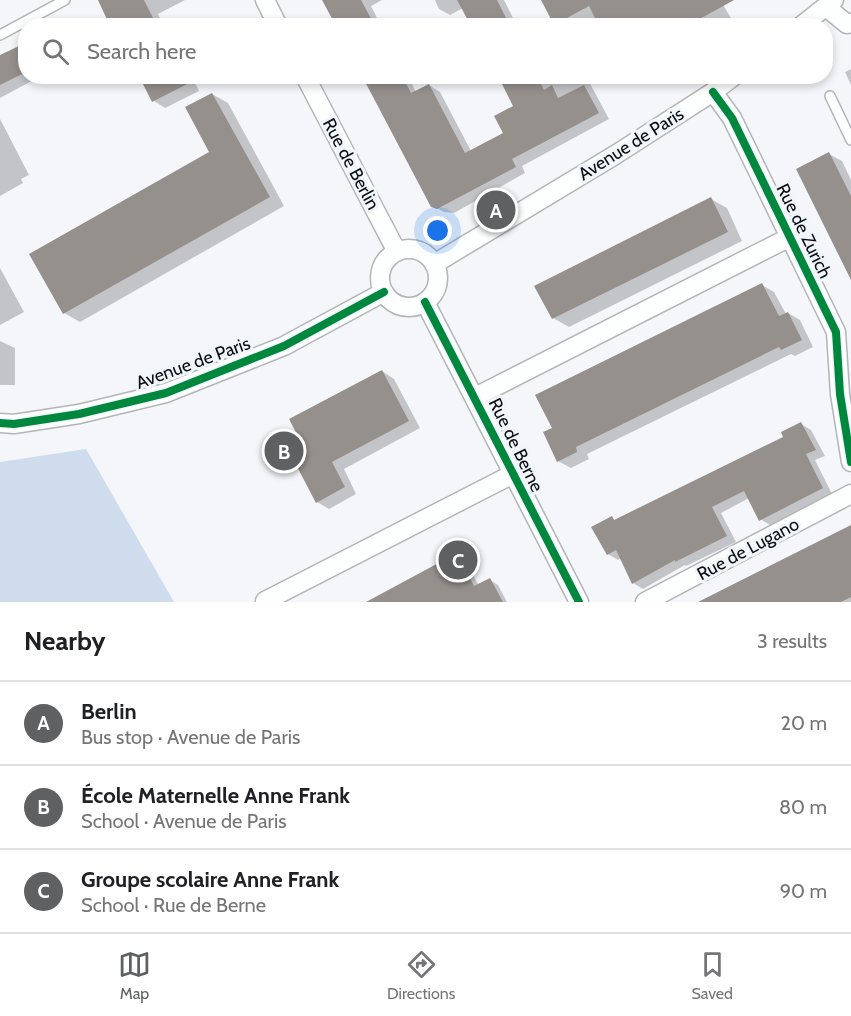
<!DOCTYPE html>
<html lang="en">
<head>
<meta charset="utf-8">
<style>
  body { margin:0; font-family:Cabin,sans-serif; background:#f6f6f6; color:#202124 }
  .you { position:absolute; left:438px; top:231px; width:21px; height:21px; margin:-15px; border:4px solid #fff; border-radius:50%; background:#1a73e8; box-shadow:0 0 0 9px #1a73e833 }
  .badge { display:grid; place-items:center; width:39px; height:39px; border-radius:50%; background:#5e6062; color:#fff; font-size:20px; font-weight:700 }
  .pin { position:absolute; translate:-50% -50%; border:3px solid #fff; box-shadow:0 2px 6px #0006 }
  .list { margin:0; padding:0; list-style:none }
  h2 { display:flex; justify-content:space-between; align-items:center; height:78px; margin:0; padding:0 24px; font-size:26px }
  h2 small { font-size:20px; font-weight:400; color:#757577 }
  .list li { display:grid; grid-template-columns:39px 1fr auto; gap:18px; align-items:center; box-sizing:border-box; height:84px; padding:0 24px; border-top:2px solid #e0e0e0 }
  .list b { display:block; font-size:22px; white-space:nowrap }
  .list p { margin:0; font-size:20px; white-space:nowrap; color:#757577 }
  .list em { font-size:20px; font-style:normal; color:#757577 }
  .icon { flex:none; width:33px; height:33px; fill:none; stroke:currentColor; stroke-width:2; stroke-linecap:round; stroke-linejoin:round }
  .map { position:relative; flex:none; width:851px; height:602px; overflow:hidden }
  .search { position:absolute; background:#fff; box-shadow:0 3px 9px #0003; left:18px; right:18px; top:18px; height:66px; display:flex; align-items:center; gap:15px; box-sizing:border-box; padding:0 21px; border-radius:24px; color:#757577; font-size:22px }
  .sheet { height:330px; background:#fff }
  nav { display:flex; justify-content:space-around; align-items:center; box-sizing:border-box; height:84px; border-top:2px solid #e0e0e0; background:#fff; font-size:16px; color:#757577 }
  nav a { display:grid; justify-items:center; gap:3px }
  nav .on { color:#5e6062 }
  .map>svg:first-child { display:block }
</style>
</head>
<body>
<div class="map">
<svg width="851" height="602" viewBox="0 0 851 602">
  <rect width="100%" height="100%" fill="#f4f6f9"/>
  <path fill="#cedcee" d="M 86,449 L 174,602 L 0,602 L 0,462 Z"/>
  <path fill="#0003" d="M 100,0 L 185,0 L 158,14 L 164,26 L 113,26 Z
    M 324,0 L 382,0 L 371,6 L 381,26 L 337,26 Z
    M 435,0 L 504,0 L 517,26 L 473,26 L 463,8 L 450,15 L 439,9 Z
    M 542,0 L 728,0 L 722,3 L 731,18 L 717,26 L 601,26 L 597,18 L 583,26 L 558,26 L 555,24 Z
    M 18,48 L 26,52 L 26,76 L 41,76 L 0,98 L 0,57 Z
    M 851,69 L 851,85 L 845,72 Z
    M 140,76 L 192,76 L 199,91 L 165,108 L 154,101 Z
    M 364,76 L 408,76 L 416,92 L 429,85 L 440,92 L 471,151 L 505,133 L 515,107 L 500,76 L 586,76 L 609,119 L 522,166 L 525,173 L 454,213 L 444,212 L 433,206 Z
    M 212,94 L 228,103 L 284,206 L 80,322 L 64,313 L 211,153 Z
    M 0,119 L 29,175 L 21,179 L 23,183 L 0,196 Z
    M 829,154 L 842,161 L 851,180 L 851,276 Z
    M 711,199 L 727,208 L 742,241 L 569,327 L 553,318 Z
    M 0,268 L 24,312 L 0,325 Z
    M 762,285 L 774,292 L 786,314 L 788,313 L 800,320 L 813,347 L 795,356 L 791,354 L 587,454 L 589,459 L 571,468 L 558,461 Z
    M 0,341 L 15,348 L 15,385 L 0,385 Z
    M 382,371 L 394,379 L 420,428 L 344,469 L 356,494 L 329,509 L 317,502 L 307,450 Z
    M 801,424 L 811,430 L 825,456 L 815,460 L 832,494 L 770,525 L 760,519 L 749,498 L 721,513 L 736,542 L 686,566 L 685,565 L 643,589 L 633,583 L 621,558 L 618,560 L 608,554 L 612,518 L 616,521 L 785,438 Z
    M 849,528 L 851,529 L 851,602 L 701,602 Z
    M 457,555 L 465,560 L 479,586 L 490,580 L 498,585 L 507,602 L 369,602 Z"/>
  <path fill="#96908d" d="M 98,0 L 144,0 L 157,26 L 110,26 Z
    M 322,0 L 361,0 L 375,26 L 336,26 Z
    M 457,0 L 497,0 L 510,26 L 471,26 Z
    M 541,0 L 734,0 L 687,26 L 599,26 L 589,6 L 554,25 Z
    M 19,46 L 26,58 L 26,72 L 0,85 L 0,55 Z
    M 139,76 L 203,76 L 152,102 Z
    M 362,76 L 402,76 L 411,93 L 429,84 L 465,153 L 503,133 L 494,116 L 513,106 L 498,76 L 537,76 L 544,90 L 552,85 L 558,98 L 584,85 L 599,113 L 512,159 L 516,167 L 437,209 L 431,207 Z
    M 212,93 L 270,197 L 63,314 L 29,254 L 209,152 L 185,107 Z
    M 829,152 L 851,196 L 851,280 L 796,169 Z
    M 711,197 L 728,232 L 552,319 L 534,286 Z
    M 762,283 L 779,316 L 788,312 L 802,340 L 781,350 L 779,347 L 576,447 L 577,452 L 557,462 L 543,432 L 552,428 L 535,395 Z
    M 382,370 L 409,421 L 332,462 L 345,487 L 316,503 L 292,457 L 305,450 L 289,419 Z
    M 801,422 L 816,450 L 806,454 L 823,488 L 759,521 L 744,491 L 712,507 L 727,536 L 675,562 L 675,560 L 632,584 L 616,550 L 607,555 L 591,527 L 612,516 L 614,520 L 783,437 L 781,432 Z
    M 851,525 L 851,597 L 841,602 L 698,602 Z
    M 457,553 L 474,586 L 490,578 L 503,602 L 366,602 Z"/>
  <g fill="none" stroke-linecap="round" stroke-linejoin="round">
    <g stroke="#b3b5b8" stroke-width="12">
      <path id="service" d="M 0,35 L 65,0
        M 830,96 L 851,140"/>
    </g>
    <g stroke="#b3b5b8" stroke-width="21">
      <path id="minor" d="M 265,0 L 278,26
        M 826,7 L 847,24 L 851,23
        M 801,26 L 834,0
        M 305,76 L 397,252
        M 713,92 L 732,118 L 836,332 L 840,394 L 851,462
        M380 278a29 29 0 1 1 58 0a29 29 0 1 1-58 0Z
        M 434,264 L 615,155 L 713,92 L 734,76
        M 425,302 L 579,602
        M 475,397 L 790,237
        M 0,423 L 14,424 L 79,414 L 166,393 L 284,346 L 384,292
        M 265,601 L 513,474
        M 645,602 L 851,494"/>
    </g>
    <use href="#service" stroke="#fdfefe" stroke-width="9"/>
    <use href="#minor" stroke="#fdfefe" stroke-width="18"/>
    <g stroke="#f1f6fc" stroke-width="11">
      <path id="cycleway" d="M 713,92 L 732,118 L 836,332 L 840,394 L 851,462
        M 425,302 L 579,602
        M 0,423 L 14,424 L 79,414 L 166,393 L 284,346 L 384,292"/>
    </g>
    <use href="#cycleway" stroke="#00873e" stroke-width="8"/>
  </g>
  <g text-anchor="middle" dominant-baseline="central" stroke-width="6" stroke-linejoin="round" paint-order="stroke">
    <g font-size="18" fill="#0e0f11" stroke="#f1f6fc">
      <text transform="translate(631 144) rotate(-32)">Avenue de Paris</text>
      <text transform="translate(351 164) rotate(62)">Rue de Berlin</text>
      <text transform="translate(804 231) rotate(64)">Rue de Zurich</text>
      <text transform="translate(193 363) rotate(-20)">Avenue de Paris</text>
      <text transform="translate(516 445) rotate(64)">Rue de Berne</text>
      <text transform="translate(748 549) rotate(-28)">Rue de Lugano</text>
    </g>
  </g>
</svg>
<div class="you"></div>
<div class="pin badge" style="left:496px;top:210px">A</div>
<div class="pin badge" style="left:284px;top:451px">B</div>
<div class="pin badge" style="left:458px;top:560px">C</div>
<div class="search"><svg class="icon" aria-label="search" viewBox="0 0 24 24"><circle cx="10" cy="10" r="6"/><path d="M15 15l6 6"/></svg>Search here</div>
</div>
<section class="sheet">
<h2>Nearby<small>3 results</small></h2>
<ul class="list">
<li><span class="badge">A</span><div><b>Berlin</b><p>Bus stop · Avenue de Paris</p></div><em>20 m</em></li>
<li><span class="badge">B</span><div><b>École Maternelle Anne Frank</b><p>School · Avenue de Paris</p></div><em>80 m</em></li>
<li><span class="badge">C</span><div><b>Groupe scolaire Anne Frank</b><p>School · Rue de Berne</p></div><em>90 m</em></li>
</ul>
</section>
<nav>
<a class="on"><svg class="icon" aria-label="map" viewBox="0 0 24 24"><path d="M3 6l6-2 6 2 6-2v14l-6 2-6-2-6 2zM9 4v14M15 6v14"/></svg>Map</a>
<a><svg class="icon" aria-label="directions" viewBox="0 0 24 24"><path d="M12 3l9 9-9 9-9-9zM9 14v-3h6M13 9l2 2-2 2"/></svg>Directions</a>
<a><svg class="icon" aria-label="saved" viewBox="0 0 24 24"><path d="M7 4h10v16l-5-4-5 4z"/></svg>Saved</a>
</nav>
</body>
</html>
